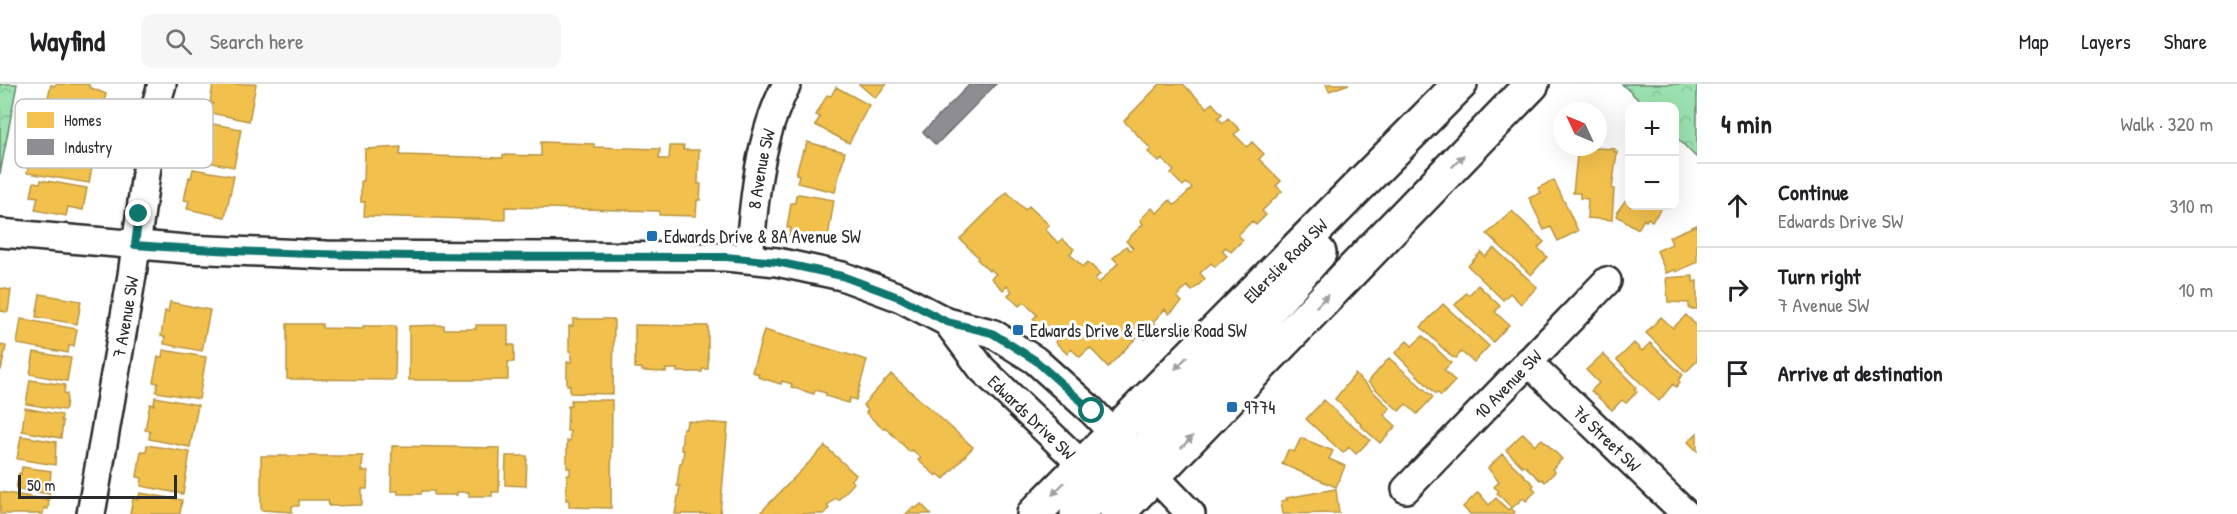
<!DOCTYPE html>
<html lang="en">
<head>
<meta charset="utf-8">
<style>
  body { margin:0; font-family:"Patrick Hand",sans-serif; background:#f6f6f6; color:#202124 }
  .controls { position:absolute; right:18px; top:18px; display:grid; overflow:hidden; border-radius:12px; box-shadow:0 6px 24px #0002 }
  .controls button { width:54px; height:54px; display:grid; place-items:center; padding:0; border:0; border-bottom:2px solid #e0e0e0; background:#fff; color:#202124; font:30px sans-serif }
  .compass { position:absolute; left:1553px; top:18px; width:54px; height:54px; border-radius:50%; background:#fff; box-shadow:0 6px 24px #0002; rotate:314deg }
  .scale { position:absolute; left:18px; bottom:15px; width:159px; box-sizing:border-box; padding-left:6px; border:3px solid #2b2b2b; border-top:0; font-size:16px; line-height:21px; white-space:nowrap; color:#2b2b2b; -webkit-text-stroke:4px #fff; paint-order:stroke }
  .stop { position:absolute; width:18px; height:18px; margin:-14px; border:4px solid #0f766e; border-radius:50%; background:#fff }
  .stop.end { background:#0f766e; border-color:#fff; box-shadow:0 2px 6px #0008 }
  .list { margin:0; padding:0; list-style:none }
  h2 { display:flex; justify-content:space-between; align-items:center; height:78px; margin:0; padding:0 24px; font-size:26px }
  h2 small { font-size:20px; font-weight:400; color:#757577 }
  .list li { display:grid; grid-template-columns:39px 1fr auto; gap:18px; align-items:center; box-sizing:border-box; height:84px; padding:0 24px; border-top:2px solid #e0e0e0 }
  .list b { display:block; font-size:22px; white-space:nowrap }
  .list p { margin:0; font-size:20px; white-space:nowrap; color:#757577 }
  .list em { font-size:20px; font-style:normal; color:#757577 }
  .icon { flex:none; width:33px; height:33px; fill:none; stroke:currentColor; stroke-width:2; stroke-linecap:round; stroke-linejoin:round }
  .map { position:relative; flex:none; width:1697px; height:430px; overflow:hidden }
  header { display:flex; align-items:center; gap:36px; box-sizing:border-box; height:84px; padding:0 30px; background:#fff; border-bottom:2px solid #e0e0e0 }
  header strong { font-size:28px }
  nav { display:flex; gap:33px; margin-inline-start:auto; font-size:21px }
  .search { width:420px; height:54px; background:#f6f6f6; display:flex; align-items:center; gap:15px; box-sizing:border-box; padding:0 21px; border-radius:12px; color:#757577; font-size:22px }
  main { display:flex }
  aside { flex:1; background:#fff }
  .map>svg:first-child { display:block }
</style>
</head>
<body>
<header>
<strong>Wayfind</strong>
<div class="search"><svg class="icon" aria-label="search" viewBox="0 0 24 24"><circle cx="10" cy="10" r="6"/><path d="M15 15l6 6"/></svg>Search here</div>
<nav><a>Map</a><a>Layers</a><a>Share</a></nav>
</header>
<main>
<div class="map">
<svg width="1697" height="430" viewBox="0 0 1697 430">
  <defs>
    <pattern id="park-crowns" width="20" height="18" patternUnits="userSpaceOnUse" patternTransform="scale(1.5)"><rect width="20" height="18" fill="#9be2af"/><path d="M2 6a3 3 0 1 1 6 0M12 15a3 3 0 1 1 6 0" fill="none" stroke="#86c297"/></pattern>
  </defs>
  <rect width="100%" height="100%" fill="#fff"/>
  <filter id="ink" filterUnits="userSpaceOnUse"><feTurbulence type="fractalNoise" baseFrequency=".0167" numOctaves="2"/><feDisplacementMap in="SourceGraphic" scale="12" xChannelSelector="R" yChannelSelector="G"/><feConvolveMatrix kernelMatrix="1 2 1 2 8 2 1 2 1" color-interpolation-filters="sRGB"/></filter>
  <g filter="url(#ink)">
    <path fill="url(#park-crowns)" stroke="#63866d" stroke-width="1.5" d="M 0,0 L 17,0 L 0,90 Z
      M 1622,0 L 1697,0 L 1697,74 L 1675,52 L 1674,22 L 1645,22 Z"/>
    <path fill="#f2c14e" stroke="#b69444" stroke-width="1.5" d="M 56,0 L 89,0 L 89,3 L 106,10 L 101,31 L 47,17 L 51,1 L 55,2 Z
      M 213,0 L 256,0 L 249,37 L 211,29 L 213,19 L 210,19 Z
      M 859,0 L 887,0 L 875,14 Z
      M 1160,0 L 1183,0 L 1207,24 L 1212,19 L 1222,30 L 1218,34 L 1223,39 L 1228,34 L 1240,46 L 1234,50 L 1247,63 L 1252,58 L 1264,70 L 1259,75 L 1281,97 L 1276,102 L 1282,107 L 1262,127 L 1266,131 L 1256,141 L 1252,137 L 1238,151 L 1243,156 L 1231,168 L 1226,163 L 1222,167 L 1227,172 L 1215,183 L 1211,179 L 1200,189 L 1205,195 L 1192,207 L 1187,202 L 1177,213 L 1182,218 L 1169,230 L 1165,225 L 1153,238 L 1157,242 L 1145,255 L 1140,250 L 1108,283 L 1090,264 L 1080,273 L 1071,265 L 1067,270 L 1055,258 L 1059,253 L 1048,242 L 1044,246 L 1033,235 L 1037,231 L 1024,218 L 1019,222 L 1008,211 L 1012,207 L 1007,202 L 1003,206 L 991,194 L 996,190 L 990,185 L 989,187 L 977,175 L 978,173 L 960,155 L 1007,108 L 1025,126 L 1029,122 L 1049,141 L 1045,145 L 1058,159 L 1062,155 L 1074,165 L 1070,170 L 1083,183 L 1088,178 L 1100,190 L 1095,195 L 1099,199 L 1118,179 L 1113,174 L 1126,162 L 1130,166 L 1133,164 L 1126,157 L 1143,140 L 1140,136 L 1152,124 L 1157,129 L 1170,116 L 1175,121 L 1192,104 L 1186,99 L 1183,102 L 1171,90 L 1174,87 L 1162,75 L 1159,78 L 1148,68 L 1151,65 L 1124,37 Z
      M 1326,0 L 1349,0 L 1329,7 Z
      M 836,3 L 869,21 L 849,59 L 815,41 L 820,33 L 816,31 L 827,11 L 831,12 Z
      M 202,38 L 241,45 L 234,83 L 195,76 L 197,67 L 193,66 L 198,42 L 201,43 Z
      M 541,58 L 594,60 L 594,63 L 660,65 L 659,75 L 669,75 L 670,62 L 684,62 L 683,66 L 699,66 L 698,100 L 701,100 L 700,116 L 697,116 L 696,132 L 659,131 L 659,127 L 505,123 L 505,136 L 364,132 L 365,118 L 361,118 L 361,97 L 364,97 L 365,65 L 401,63 L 400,71 L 503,74 L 503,71 L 541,72 Z
      M 807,58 L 845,68 L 835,108 L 797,99 L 799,91 L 796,90 L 803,66 L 805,67 Z
      M 32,61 L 78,69 L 77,74 L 93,77 L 89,99 L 27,89 Z
      M 1578,63 L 1615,65 L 1614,68 L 1617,68 L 1612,105 L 1614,105 L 1612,136 L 1587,134 L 1588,115 L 1580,114 L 1580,109 L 1573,109 Z
      M 193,85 L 234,92 L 225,133 L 187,125 L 189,117 L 184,116 L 189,93 L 191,94 Z
      M 41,96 L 87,104 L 83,126 L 68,123 L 66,132 L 35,126 L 38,113 L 31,112 L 34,98 L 40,99 Z
      M 1554,96 L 1578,147 L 1558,157 L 1551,143 L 1544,146 L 1529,114 L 1541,109 L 1538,104 Z
      M 799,110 L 834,116 L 827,159 L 789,152 L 791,144 L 787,144 L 791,119 L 795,119 L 796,111 Z
      M 1630,110 L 1630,122 L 1663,122 L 1655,133 L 1652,137 L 1648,134 L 1646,137 L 1644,135 L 1638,145 L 1617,132 L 1618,129 L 1617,128 Z
      M 1512,127 L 1544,158 L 1538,164 L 1547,173 L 1531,191 L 1487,150 Z
      M 1697,141 L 1697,178 L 1676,188 L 1675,186 L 1666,189 L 1657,167 L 1672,160 L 1669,153 Z
      M 1494,164 L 1537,203 L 1521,220 L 1510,209 L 1503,216 L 1468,182 L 1481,168 L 1485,173 Z
      M 1693,192 L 1693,198 L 1697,197 L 1697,225 L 1689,225 L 1689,219 L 1668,218 L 1666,194 Z
      M 1478,201 L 1500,222 L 1495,228 L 1509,241 L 1493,258 L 1455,221 L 1466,209 L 1469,211 Z
      M 0,204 L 11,206 L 8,228 L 0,227 Z
      M 40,210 L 81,217 L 77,240 L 36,233 Z
      M 170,218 L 210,226 L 202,267 L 164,260 L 165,253 L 161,252 L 165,227 L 168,228 Z
      M 1443,220 L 1489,262 L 1474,278 L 1461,268 L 1456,274 L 1452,273 L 1421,243 Z
      M 1686,231 L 1697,242 L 1697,277 L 1686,288 L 1646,249 L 1661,233 L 1673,244 Z
      M 21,235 L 77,245 L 74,262 L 69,262 L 68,269 L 17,260 Z
      M 573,235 L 614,235 L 613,310 L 570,309 L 570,301 L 567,301 L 567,278 L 571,278 L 571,267 L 569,267 L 569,242 L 573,242 Z
      M 287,240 L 322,240 L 322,244 L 363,245 L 363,242 L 396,242 L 395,296 L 287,295 Z
      M 444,241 L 444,245 L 476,245 L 476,241 L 508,241 L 508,261 L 514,261 L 514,278 L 508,278 L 508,296 L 409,296 L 409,242 Z
      M 635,241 L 708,242 L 708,285 L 702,285 L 702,288 L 677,288 L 677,285 L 666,285 L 666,288 L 642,287 L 642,284 L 635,284 Z
      M 764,246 L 867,276 L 856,316 L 850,314 L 848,319 L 826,312 L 826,309 L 815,306 L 814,310 L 791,303 L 792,300 L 782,297 L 781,300 L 758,293 L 759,290 L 752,288 Z
      M 1423,252 L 1451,279 L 1444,286 L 1455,297 L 1441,312 L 1437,308 L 1436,310 L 1395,269 L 1407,257 L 1412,262 Z
      M 1634,259 L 1642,267 L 1650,259 L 1683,291 L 1678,296 L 1680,298 L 1676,303 L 1673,300 L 1659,317 L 1617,276 Z
      M 0,261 L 6,262 L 1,286 L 0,286 Z
      M 163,266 L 206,273 L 199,315 L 156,308 L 158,299 L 153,298 L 158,273 L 162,273 Z
      M 34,268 L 71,274 L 67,297 L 30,290 Z
      M 1603,270 L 1636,303 L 1634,305 L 1637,308 L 1626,319 L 1622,316 L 1612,326 L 1591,307 L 1599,299 L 1586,286 Z
      M 1389,274 L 1433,313 L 1417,330 L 1406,320 L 1399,327 L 1368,298 Z
      M 891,290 L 973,363 L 944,395 L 938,390 L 936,392 L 918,376 L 921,374 L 912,366 L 910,368 L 885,343 L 883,345 L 866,329 L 868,326 L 863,321 Z
      M 1355,290 L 1390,324 L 1384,331 L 1396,342 L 1380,359 L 1360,341 L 1361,340 L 1335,315 Z
      M 30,296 L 65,301 L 64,309 L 67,310 L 67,313 L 66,324 L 64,326 L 26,320 Z
      M 155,313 L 198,321 L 190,363 L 149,355 L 150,347 L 145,346 L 150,320 L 154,321 Z
      M 571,316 L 612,316 L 611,424 L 569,423 L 569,416 L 566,416 L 567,391 L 570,391 L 570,384 L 567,384 L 567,357 L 570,357 L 570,347 L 567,347 L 568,322 L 571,322 Z
      M 1324,316 L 1349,340 L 1350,339 L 1370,356 L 1356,370 L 1349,363 L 1343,369 L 1306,335 Z
      M 25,324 L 62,331 L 61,337 L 63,337 L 61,354 L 22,347 Z
      M 687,337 L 728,340 L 720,430 L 675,430 L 680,402 L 677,402 L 680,379 L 682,379 L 684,366 L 681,366 L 683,344 L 686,344 Z
      M 1523,349 L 1535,361 L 1542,355 L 1562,375 L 1552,385 L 1555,388 L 1545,398 L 1542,395 L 1540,396 L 1524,381 L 1523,383 L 1506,366 Z
      M 1697,349 L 1697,367 L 1688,358 Z
      M 21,352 L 56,358 L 55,381 L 17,375 Z
      M 1301,354 L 1333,367 L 1329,375 L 1345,382 L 1336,403 L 1282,380 L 1288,366 L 1294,368 Z
      M 147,361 L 190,368 L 183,410 L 141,402 L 142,394 L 137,393 L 141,367 L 146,368 Z
      M 392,362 L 500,364 L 499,408 L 492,408 L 492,412 L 469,412 L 469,408 L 457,408 L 457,411 L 434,411 L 434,407 L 422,407 L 421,410 L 398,410 L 398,407 L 391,407 Z
      M 825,362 L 856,391 L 851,396 L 854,399 L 838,416 L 835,414 L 827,422 L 829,424 L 824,430 L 759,430 Z
      M 1502,370 L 1534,401 L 1532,403 L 1536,407 L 1526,417 L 1523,414 L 1512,424 L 1497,409 L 1499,407 L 1494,403 L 1499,398 L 1488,384 Z
      M 261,372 L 363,372 L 362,387 L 368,387 L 367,405 L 362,405 L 362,421 L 329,422 L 328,416 L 299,416 L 299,422 L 292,422 L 292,428 L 261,426 Z
      M 506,372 L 527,372 L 526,402 L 505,401 Z
      M 22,383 L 51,387 L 49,410 L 16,405 L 19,389 L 21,390 Z
      M 1336,405 L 1339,429 L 1283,430 L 1281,417 L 1287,416 L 1286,414 Z
      M 0,408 L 49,416 L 48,425 L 44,424 L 43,430 L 0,430 Z
      M 1478,408 L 1489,421 L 1496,414 L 1508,426 L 1510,424 L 1515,428 L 1513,430 L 1470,430 L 1463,423 Z
      M 140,409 L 182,416 L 180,430 L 130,430 L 133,415 L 138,416 Z
      M 921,420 L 931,430 L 906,430 L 913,423 L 915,425 Z"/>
    <path fill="#8d8d92" stroke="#707073" stroke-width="1.5" d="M 970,0 L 996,0 L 936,61 L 923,48 Z"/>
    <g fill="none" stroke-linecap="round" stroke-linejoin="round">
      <g stroke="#2b2b2b" stroke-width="32">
        <g id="minor">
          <path d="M 0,149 L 186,165 L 327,171 L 726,173 L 777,178 L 842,192 L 901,214 L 947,238 L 992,249 L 1035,276 L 1092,327 L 1191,430"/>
          <path id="s1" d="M 749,174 C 754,116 759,52 787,0"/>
          <path id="s2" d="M 947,238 L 982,285 L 1097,395"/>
          <path id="s3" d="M 1528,278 L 1686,430"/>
          <path id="s4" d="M 1406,405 L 1607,197"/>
          <path id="s5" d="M 91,430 L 132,191 L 155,24 L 162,0"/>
        </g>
      </g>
      <g stroke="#2b2b2b" stroke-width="38">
        <g id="major">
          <path d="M 1125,422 L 1130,386 L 1138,373 L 1319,169"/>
          <path id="s6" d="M 1034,430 L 1460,0"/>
          <path d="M 1077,430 L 1105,401 L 1113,387 L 1114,361"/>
          <path d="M 1117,430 L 1532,0"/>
        </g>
      </g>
      <use href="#minor" stroke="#fff" stroke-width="27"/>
      <use href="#major" stroke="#fff" stroke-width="33"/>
    </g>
    <defs><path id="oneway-solid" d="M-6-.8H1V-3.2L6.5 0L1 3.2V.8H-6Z" transform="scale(1.5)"/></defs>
    <g fill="#a0a0a0">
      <use href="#oneway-solid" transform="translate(1458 77) rotate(-46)"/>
      <use href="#oneway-solid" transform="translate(1322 217) rotate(-46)"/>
      <use href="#oneway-solid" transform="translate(1181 279) rotate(135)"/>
      <use href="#oneway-solid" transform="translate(1187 358) rotate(-46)"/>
      <use href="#oneway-solid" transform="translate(1058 405) rotate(134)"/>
    </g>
  </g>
  <g fill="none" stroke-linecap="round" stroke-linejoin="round" filter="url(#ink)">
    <path stroke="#0f766e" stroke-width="8" d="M 139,130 L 135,161 C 332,176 529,172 726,173 L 777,178 L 842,192 L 901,214 L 947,238 L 992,249 L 1035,276 L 1092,327"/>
  </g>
  <g fill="#1f6fb2" stroke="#fff" stroke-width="2">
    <rect x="646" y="146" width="12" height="12" rx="3"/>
    <rect x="1012" y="240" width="12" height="12" rx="3"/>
    <rect x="1226" y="317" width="12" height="12" rx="3"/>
  </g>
  <g text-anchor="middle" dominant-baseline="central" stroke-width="6" stroke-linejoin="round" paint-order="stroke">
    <g font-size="18" fill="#2b2b2b" stroke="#fff">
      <text stroke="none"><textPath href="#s1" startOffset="90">8 Avenue SW</textPath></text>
      <text stroke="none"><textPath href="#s6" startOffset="357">Ellerslie Road SW</textPath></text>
      <text stroke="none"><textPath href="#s5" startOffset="200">7 Avenue SW</textPath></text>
      <text stroke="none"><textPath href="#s4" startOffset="146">10 Avenue SW</textPath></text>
      <text stroke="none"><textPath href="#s2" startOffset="128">Edwards Drive SW</textPath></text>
      <text stroke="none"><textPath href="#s3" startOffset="110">76 Street SW</textPath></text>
    </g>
    <g font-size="18" fill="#2b2b2b" stroke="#fff" text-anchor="start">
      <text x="664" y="152">Edwards Drive &amp; 8A Avenue SW</text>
      <text x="1030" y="246">Edwards Drive &amp; Ellerslie Road SW</text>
      <text x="1244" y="323">9774</text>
    </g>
  </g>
  <rect x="15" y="15" width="198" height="69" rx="9" fill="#fff" stroke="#bfbfbf" stroke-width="1.5"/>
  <rect x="27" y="28" width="27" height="16" fill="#f2c14e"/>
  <rect x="27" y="55" width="27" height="16" fill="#8d8d92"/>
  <g font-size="16" fill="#2b2b2b">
    <text x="64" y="42">Homes</text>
    <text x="64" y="69">Industry</text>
  </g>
</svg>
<div class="controls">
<button>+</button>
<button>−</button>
</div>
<svg class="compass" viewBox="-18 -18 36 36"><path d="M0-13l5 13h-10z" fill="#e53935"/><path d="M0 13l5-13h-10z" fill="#757577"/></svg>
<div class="scale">50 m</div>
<div class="stop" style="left:1092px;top:327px"></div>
<div class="stop end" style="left:139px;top:130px"></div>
</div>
<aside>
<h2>4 min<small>Walk · 320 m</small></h2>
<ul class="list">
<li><svg class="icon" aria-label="ahead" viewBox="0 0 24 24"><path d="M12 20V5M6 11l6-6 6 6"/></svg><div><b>Continue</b><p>Edwards Drive SW</p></div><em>310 m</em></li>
<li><svg class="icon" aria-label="right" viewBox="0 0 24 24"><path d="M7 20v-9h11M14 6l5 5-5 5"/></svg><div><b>Turn right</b><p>7 Avenue SW</p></div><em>10 m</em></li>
<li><svg class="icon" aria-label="arrive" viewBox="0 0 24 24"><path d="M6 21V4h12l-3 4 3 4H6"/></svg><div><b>Arrive at destination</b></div></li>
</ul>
</aside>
</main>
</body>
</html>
